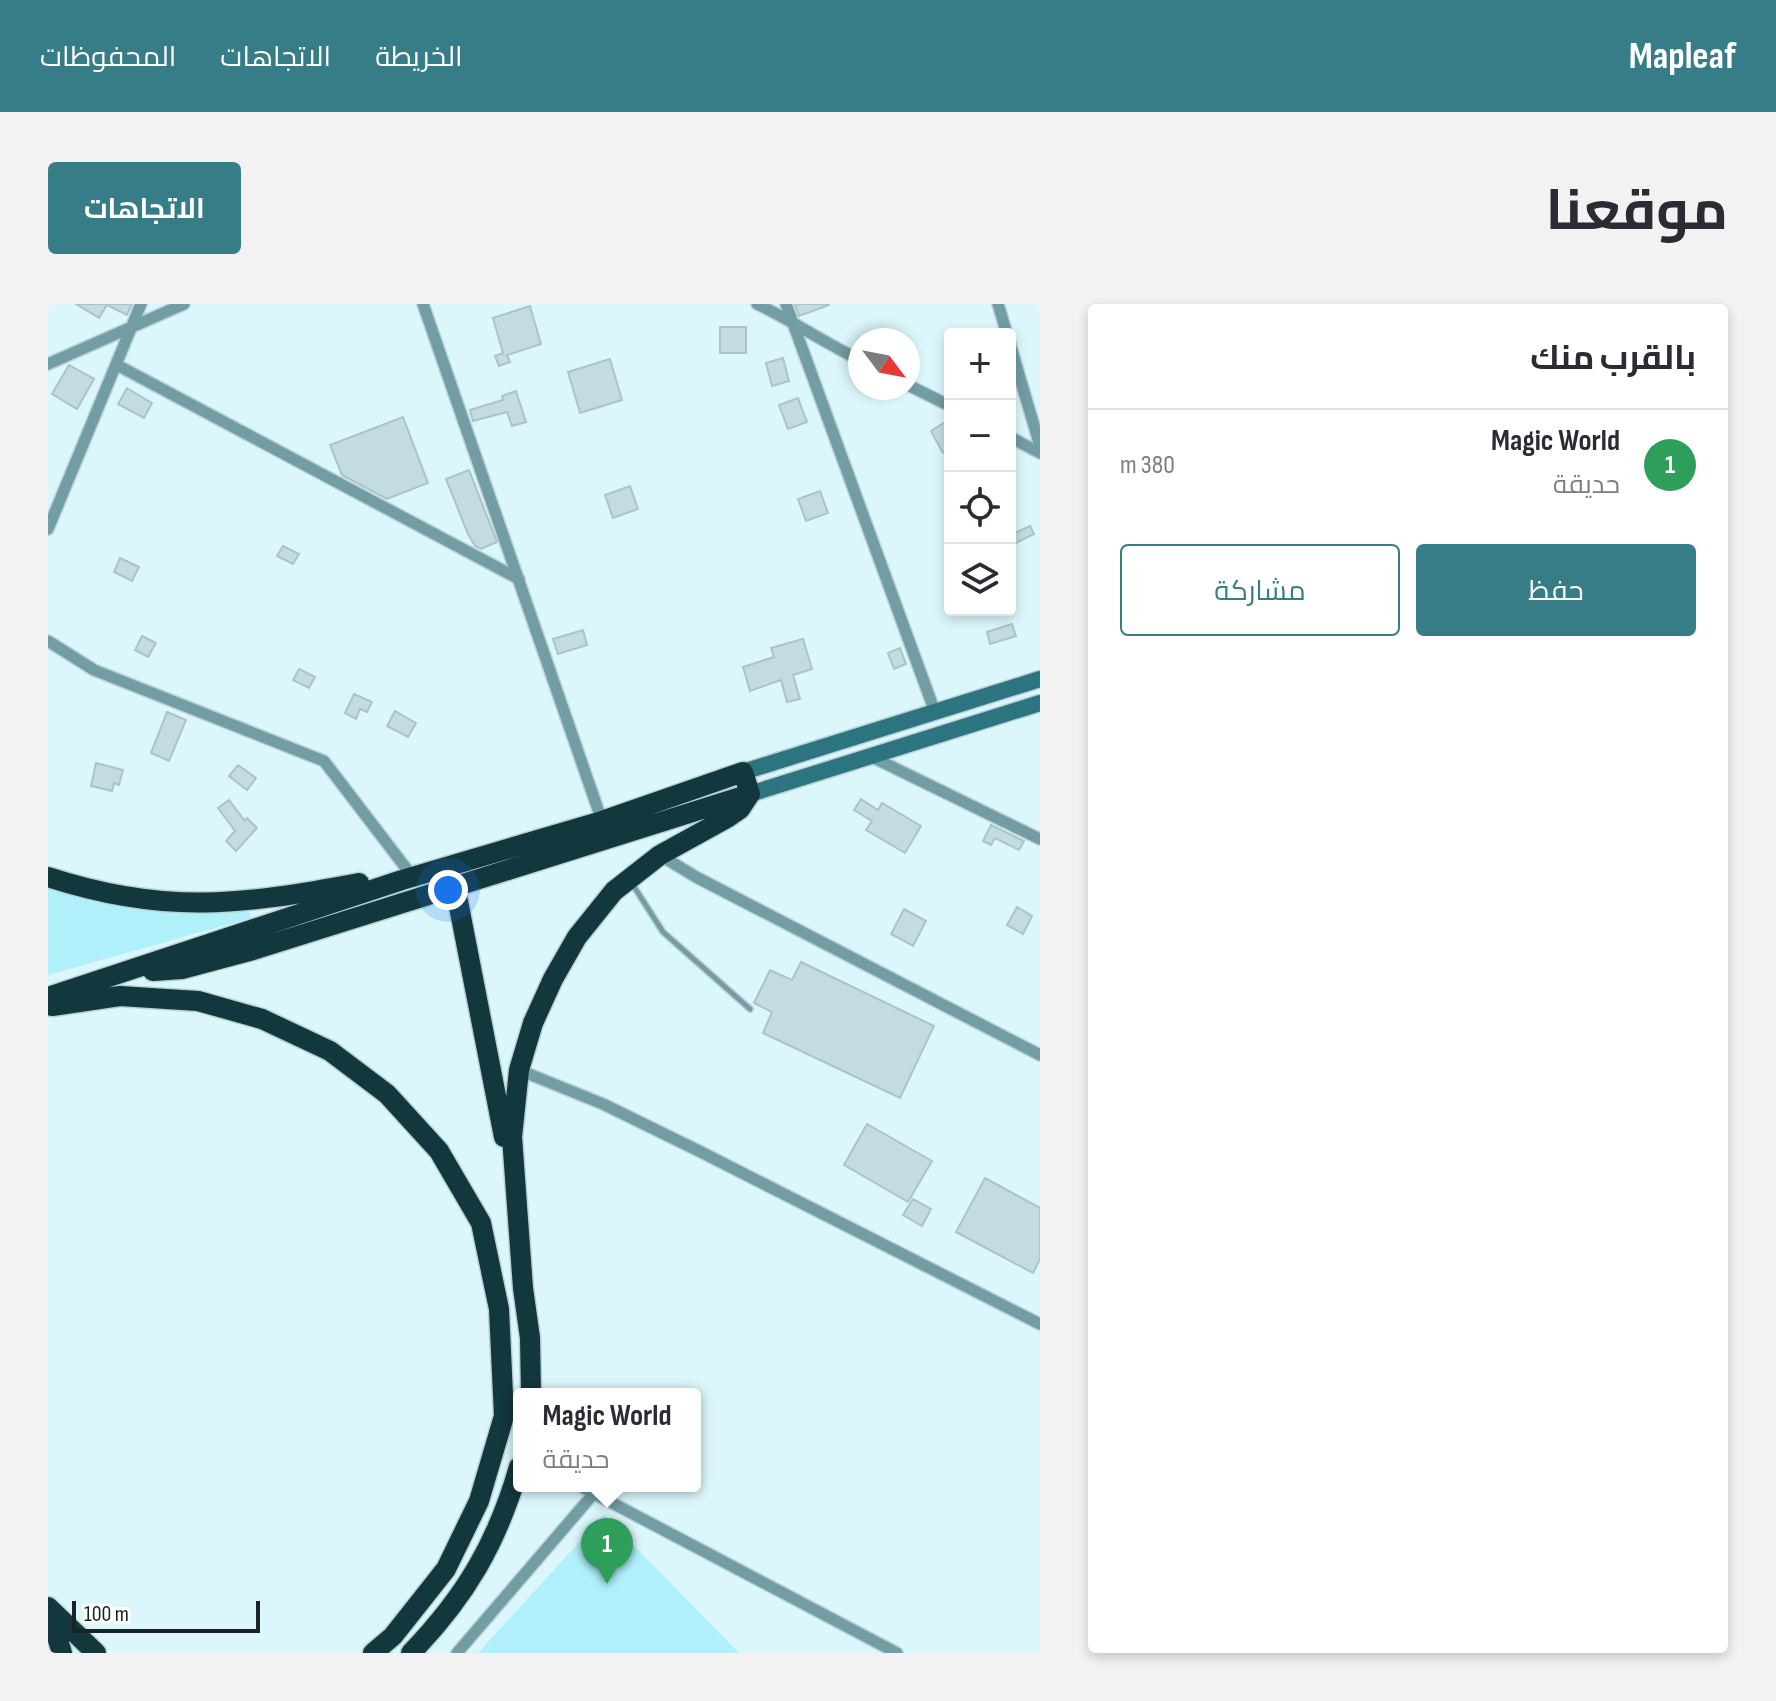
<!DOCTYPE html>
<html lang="ar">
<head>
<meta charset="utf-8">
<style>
  body { margin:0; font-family:"Sofia Sans Condensed",Cairo,sans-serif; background:#f2f2f3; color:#2b2b33; direction:rtl }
  .controls { position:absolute; right:24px; top:24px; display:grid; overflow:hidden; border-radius:8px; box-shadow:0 4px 12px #0003 }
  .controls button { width:72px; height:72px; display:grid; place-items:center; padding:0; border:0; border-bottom:2px solid #e1e1e2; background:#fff; color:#2b2b33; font:40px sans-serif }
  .compass { position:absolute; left:800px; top:24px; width:72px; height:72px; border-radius:50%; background:#fff; box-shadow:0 4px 12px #0003; rotate:122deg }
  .scale { position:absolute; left:24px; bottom:20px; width:188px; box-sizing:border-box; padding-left:8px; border:4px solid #192324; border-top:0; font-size:22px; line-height:28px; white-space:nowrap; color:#192324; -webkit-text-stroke:6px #fff; paint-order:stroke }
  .you { position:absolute; left:400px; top:586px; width:28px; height:28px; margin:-20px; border:6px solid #fff; border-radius:50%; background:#1a73e8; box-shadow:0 0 0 12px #1a73e833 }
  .badge { display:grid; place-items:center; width:52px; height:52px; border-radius:50%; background:#367d87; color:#fff; font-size:26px; font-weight:700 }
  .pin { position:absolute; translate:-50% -66px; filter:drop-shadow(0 2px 4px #0008) }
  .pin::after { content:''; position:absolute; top:42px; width:28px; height:24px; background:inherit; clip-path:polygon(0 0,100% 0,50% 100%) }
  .popup { position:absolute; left:465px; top:1084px; width:188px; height:104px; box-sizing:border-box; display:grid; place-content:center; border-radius:8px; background:#fff; filter:drop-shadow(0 2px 6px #0005); font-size:26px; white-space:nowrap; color:#7c7c81 }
  .popup b { font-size:30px; color:#2b2b33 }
  .popup::after { content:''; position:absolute; left:50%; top:100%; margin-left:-16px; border:16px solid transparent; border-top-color:#fff }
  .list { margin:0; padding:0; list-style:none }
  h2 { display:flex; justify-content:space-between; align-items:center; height:104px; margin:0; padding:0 32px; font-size:34px }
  h2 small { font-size:26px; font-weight:400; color:#7c7c81 }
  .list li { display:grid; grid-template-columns:52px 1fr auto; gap:24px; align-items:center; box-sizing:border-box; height:112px; padding:0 32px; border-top:2px solid #e1e1e2 }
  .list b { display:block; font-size:30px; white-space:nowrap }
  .list p { margin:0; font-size:26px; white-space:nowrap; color:#7c7c81 }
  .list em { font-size:26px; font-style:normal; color:#7c7c81 }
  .actions { display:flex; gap:16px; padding:24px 32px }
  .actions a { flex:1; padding:18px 0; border:2px solid #367d87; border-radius:8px; text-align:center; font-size:28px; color:#367d87 }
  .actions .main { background:#367d87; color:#fff }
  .icon { flex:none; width:44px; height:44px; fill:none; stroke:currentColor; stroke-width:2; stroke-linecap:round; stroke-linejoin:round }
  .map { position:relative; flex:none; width:992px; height:1349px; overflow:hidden; direction:ltr; border-radius:8px }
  header { display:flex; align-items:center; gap:48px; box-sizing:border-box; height:112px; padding:0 40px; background:#367d87; color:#fff }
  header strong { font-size:38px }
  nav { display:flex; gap:44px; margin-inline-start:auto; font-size:28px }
  .intro { display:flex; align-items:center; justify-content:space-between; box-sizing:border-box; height:192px; padding:0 48px }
  h1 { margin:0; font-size:56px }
  .button { padding:20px 36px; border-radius:8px; background:#367d87; color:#fff; font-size:28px; font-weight:700 }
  main { display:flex; gap:48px; padding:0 48px }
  aside { flex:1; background:#fff; border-radius:8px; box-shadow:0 4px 12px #0003 }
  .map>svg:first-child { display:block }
</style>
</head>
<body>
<header>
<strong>Mapleaf</strong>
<nav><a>الخريطة</a><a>الاتجاهات</a><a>المحفوظات</a></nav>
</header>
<div class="intro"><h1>موقعنا</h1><a class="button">الاتجاهات</a></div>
<main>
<aside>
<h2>بالقرب منك<small></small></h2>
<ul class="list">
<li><span class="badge" style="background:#2e9e5b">1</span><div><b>Magic World</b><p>حديقة</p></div><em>380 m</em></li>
</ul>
<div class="actions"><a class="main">حفظ</a><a>مشاركة</a></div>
</aside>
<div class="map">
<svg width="992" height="1349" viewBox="0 0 992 1349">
  <rect width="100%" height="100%" fill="#dcf7fc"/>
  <path fill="#b0f0fb" d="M 0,582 L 45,595 L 120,609 L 201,607 L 203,614 L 0,671 Z
    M 556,1211 L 691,1349 L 430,1349 Z"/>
  <path fill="#c2dce1" stroke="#aac4c8" stroke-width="2" d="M 28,0 L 84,0 L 79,11 L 59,1 L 51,14 Z
    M 747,0 L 781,0 L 781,1 L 751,12 Z
    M 482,2 L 493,40 L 459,51 L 462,58 L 451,62 L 447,52 L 455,49 L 445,14 Z
    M 672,23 L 698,23 L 698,49 L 672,49 Z
    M 735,54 L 741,77 L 724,82 L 718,59 Z
    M 562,55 L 574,96 L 532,109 L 520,68 Z
    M 21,61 L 46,75 L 29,105 L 4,90 Z
    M 79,84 L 104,99 L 96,114 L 70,100 Z
    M 468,87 L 478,118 L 464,122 L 459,108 L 425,117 L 422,106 L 455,96 L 454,92 Z
    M 750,94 L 759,118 L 740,125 L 731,101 Z
    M 355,113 L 380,179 L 339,195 L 294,171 L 282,141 Z
    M 902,115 L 902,145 L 895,149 L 883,127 Z
    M 421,166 L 449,238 L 433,245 L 427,242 L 420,230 L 398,175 Z
    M 582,182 L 590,205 L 565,214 L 557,191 Z
    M 772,187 L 780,209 L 758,217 L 750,195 Z
    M 982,222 L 986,230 L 962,242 L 962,231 Z
    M 235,242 L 251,250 L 245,260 L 229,252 Z
    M 72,254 L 91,263 L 84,277 L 66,268 Z
    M 964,320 L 968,332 L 942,340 L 939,328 Z
    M 535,326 L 539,341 L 510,350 L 505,335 Z
    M 94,332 L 108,339 L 100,353 L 87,346 Z
    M 755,335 L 764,365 L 745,371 L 752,395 L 739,398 L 733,376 L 702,387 L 695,363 L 726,353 L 723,344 Z
    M 852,344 L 858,360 L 846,365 L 840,349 Z
    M 251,365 L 267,373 L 261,384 L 245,376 Z
    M 306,390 L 324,398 L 319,408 L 312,405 L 308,415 L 297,409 Z
    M 347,407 L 368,419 L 360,433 L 339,422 Z
    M 119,408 L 138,416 L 121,457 L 103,449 Z
    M 48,459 L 75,466 L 71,481 L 66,479 L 64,487 L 43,482 Z
    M 190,461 L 208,474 L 199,486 L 181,472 Z
    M 813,495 L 830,506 L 834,499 L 873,522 L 857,549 L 818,526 L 824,517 L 806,506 Z
    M 181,496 L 197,517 L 199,514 L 209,524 L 188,547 L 178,537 L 187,527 L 170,504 Z
    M 943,521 L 976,537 L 971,546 L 947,534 L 943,541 L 935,537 Z
    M 969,603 L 984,612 L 975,630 L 959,621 Z
    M 856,605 L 878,617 L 865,642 L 843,630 Z
    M 753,658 L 886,722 L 852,794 L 715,729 L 724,708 L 706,699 L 722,666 L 744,676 Z
    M 819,820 L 884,857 L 860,898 L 796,861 Z
    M 937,874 L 992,904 L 992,955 L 985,969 L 908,928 Z
    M 865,895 L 883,905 L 874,922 L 855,911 Z"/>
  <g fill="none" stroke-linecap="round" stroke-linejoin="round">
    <g stroke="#b9d1d5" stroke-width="8">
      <path id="service" d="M 583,578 L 615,628 L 702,705"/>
    </g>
    <g stroke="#b9d1d5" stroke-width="14">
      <path id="minor" d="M 375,0 L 554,517
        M 709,0 C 745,17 777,39 812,56
        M 738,0 L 887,408
        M 950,0 L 959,30
        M 962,40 L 992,142
        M 0,60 L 136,0
        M 69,61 L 471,275
        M 860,81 L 902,102
        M 962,133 L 992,149
        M 0,225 L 93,0
        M 0,337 L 46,366 L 276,457 L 364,572
        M 824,453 L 992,535
        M 612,551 L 648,573 L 992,751
        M 471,766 L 555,800 L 651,847 L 992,1020
        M 532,1182 L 849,1349
        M 409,1349 L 547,1188"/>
    </g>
    <g stroke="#b9d1d5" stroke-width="19">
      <path id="secondary" d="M 695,468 L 992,375
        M 702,490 L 992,399"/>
    </g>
    <g stroke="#b9d1d5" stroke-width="23">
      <path id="motorway" d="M 0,573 C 116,611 194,601 311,579
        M 400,573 L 407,582 L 456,833
        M 105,667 L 134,665 L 205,646 L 702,490
        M 0,693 L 354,576 L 554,517 L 695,468 L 702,490 L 692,505 L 679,514 L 612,551 L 566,587 L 529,633 L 505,675 L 485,719 L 471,766 L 464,833 L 475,984 L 482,1034 L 483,1090
        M 4,702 L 72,692 L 150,697 L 214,715 L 282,747 L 339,790 L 391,847 L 433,919 L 451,1005 L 456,1112 L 431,1197 L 398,1265 L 345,1332 L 325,1349
        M 0,1303 L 48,1349
        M 1,1307 L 14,1349
        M 363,1349 C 418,1292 449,1239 471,1163"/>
    </g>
    <use href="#service" stroke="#729da4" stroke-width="5"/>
    <use href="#minor" stroke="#729da4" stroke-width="11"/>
    <use href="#secondary" stroke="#2c747f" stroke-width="16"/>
    <use href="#motorway" stroke="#12373c" stroke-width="20"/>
  </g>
</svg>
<div class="controls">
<button>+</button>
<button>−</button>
<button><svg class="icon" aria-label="locate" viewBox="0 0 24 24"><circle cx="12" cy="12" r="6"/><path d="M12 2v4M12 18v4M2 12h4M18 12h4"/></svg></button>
<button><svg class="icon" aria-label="layers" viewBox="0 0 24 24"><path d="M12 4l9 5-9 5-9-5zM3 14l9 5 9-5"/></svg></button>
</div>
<svg class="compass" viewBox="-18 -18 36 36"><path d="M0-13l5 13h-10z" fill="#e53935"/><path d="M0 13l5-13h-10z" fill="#7c7c81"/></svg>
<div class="scale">100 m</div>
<div class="you"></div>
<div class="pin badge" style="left:559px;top:1280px;background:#2e9e5b">1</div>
<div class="popup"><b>Magic World</b>حديقة</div>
</div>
</main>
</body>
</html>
